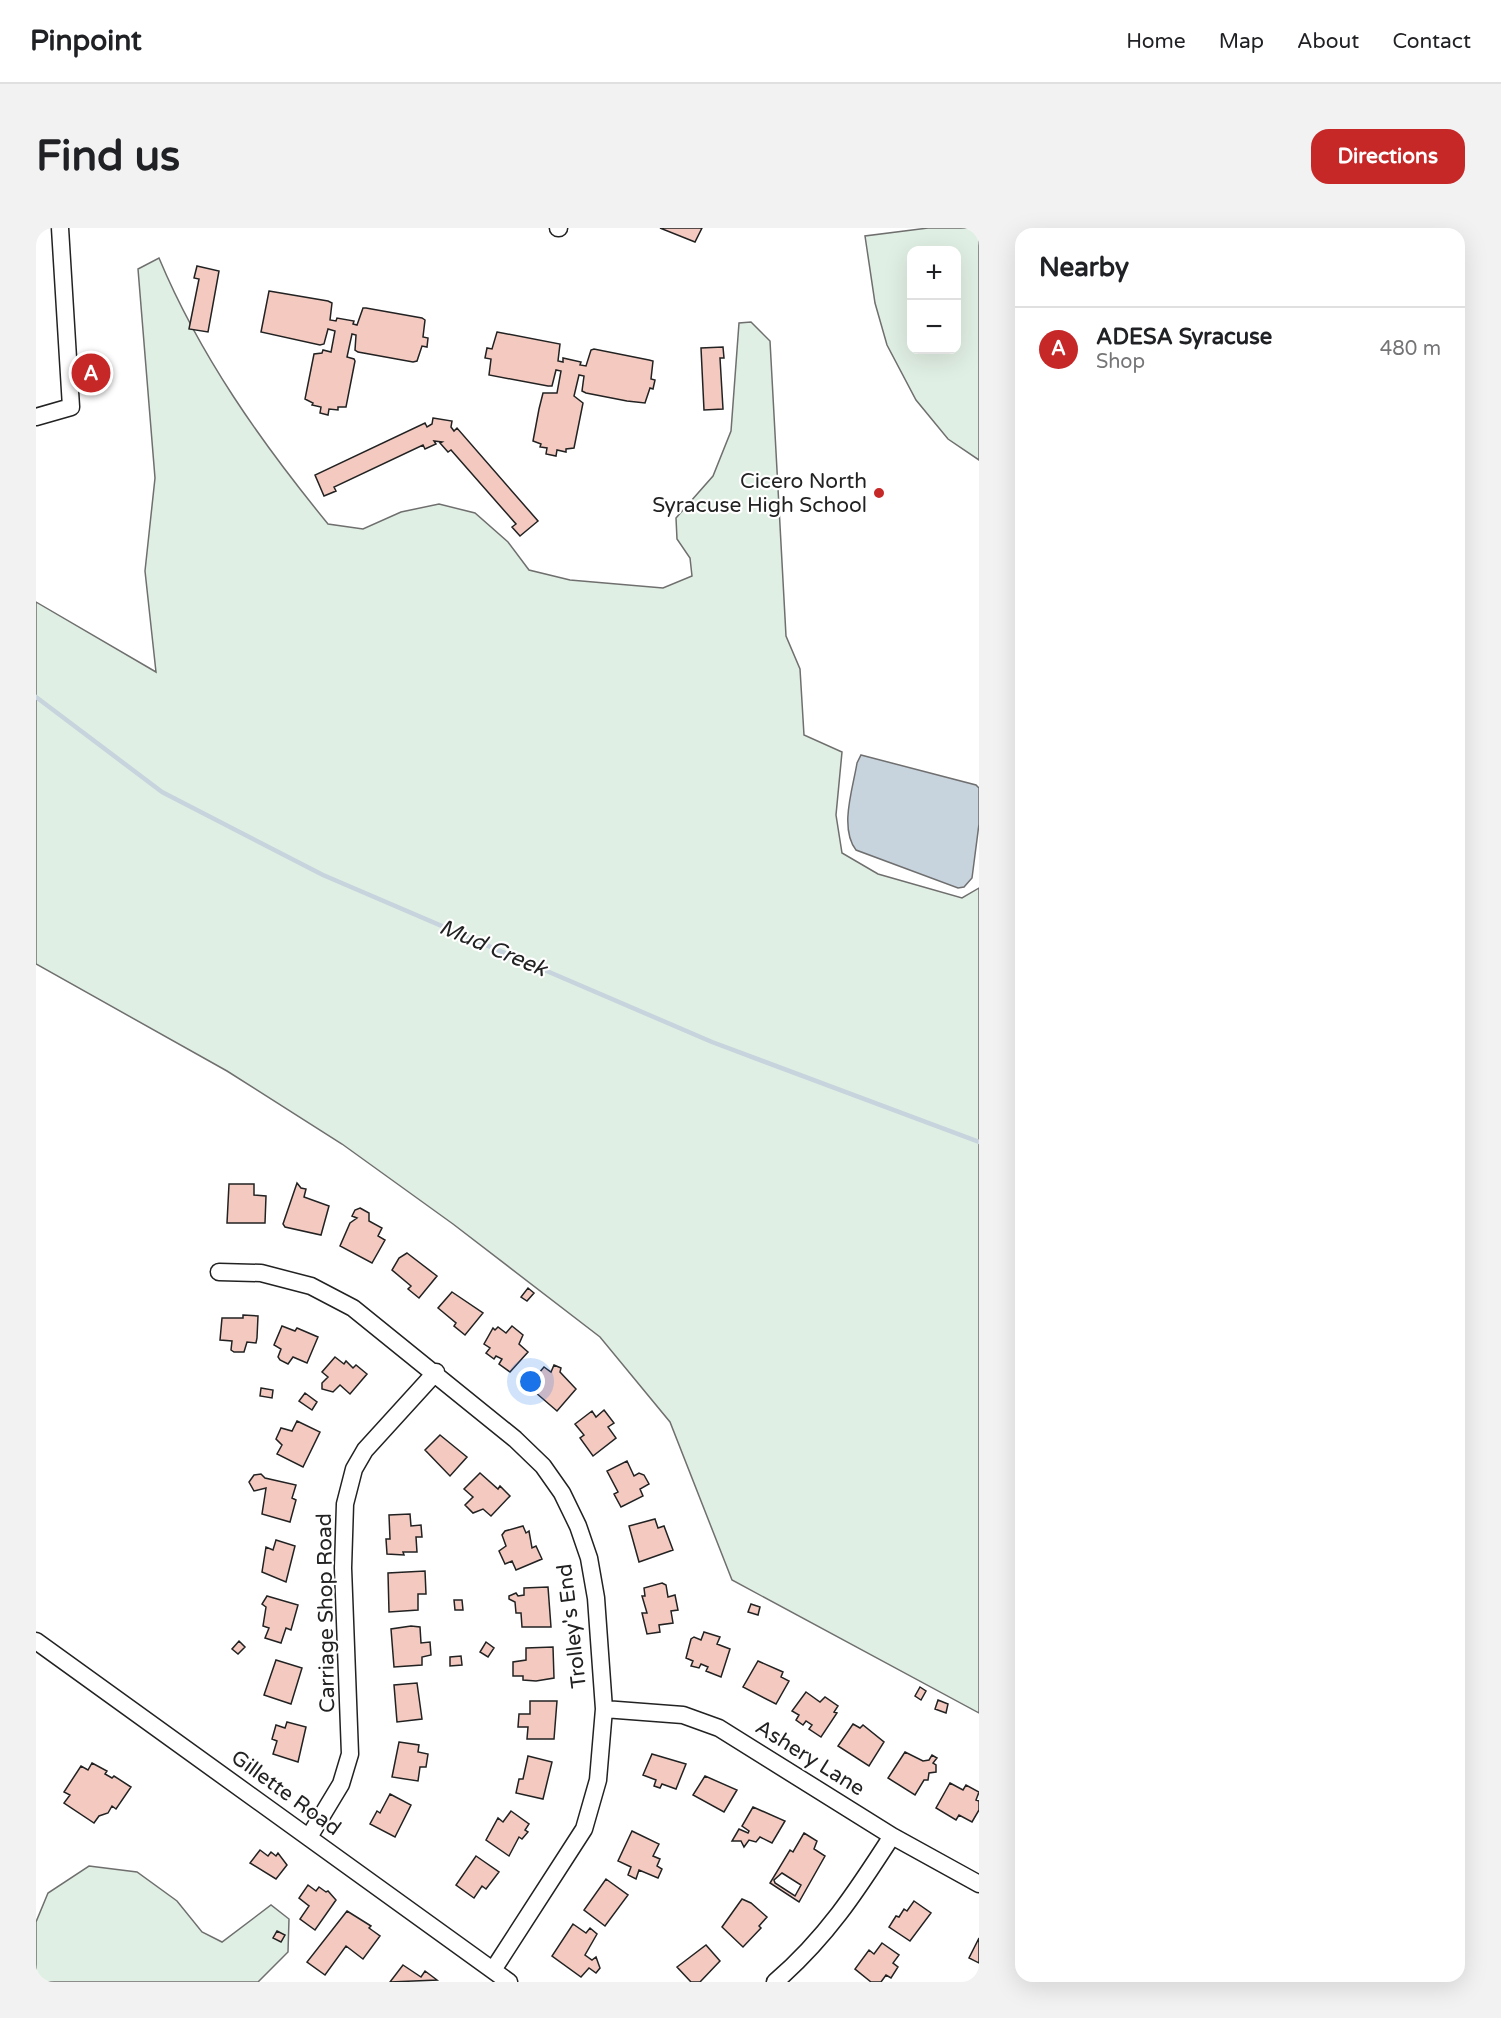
<!DOCTYPE html>
<html lang="en">
<head>
<meta charset="utf-8">
<style>
  body { margin:0; font-family:"Varela Round",sans-serif; background:#f2f2f2; color:#202124 }
  .controls { position:absolute; right:18px; top:18px; display:grid; overflow:hidden; border-radius:12px; box-shadow:0 6px 24px #0002 }
  .controls button { width:54px; height:54px; display:grid; place-items:center; padding:0; border:0; border-bottom:2px solid #e0e0e0; background:#fff; color:#202124; font:30px sans-serif }
  .you { position:absolute; left:495px; top:1154px; width:21px; height:21px; margin:-15px; border:4px solid #fff; border-radius:50%; background:#1a73e8; box-shadow:0 0 0 9px #1a73e833 }
  .badge { display:grid; place-items:center; width:39px; height:39px; border-radius:50%; background:#c62828; color:#fff; font-size:20px; font-weight:700 }
  .pin { position:absolute; translate:-50% -50%; border:3px solid #fff; box-shadow:0 2px 6px #0006 }
  .list { margin:0; padding:0; list-style:none }
  h2 { display:flex; justify-content:space-between; align-items:center; height:78px; margin:0; padding:0 24px; font-size:26px }
  h2 small { font-size:20px; font-weight:400; color:#757577 }
  .list li { display:grid; grid-template-columns:39px 1fr auto; gap:18px; align-items:center; box-sizing:border-box; height:84px; padding:0 24px; border-top:2px solid #e0e0e0 }
  .list b { display:block; font-size:22px; white-space:nowrap }
  .list p { margin:0; font-size:20px; white-space:nowrap; color:#757577 }
  .list em { font-size:20px; font-style:normal; color:#757577 }
  .map { position:relative; flex:none; width:943px; height:1754px; overflow:hidden; border-radius:18px }
  header { display:flex; align-items:center; gap:36px; box-sizing:border-box; height:84px; padding:0 30px; background:#fff; border-bottom:2px solid #e0e0e0 }
  header strong { font-size:28px }
  nav { display:flex; gap:33px; margin-inline-start:auto; font-size:21px }
  .intro { display:flex; align-items:center; justify-content:space-between; box-sizing:border-box; height:144px; padding:0 36px }
  h1 { margin:0; font-size:42px }
  .button { padding:15px 27px; border-radius:18px; background:#c62828; color:#fff; font-size:21px; font-weight:700 }
  main { display:flex; gap:36px; padding:0 36px }
  aside { flex:1; background:#fff; border-radius:18px; box-shadow:0 6px 24px #0002 }
  .map>svg:first-child { display:block }
</style>
</head>
<body>
<header>
<strong>Pinpoint</strong>
<nav><a>Home</a><a>Map</a><a>About</a><a>Contact</a></nav>
</header>
<div class="intro"><h1>Find us</h1><a class="button">Directions</a></div>
<main>
<div class="map">
<svg width="943" height="1754" viewBox="0 0 943 1754">
  <rect width="100%" height="100%" fill="#fff"/>
  <path fill="#e0efe3" stroke="#6f6f6f" stroke-width="1.5" fill-rule="evenodd" d="M 892,0 L 943,0 L 943,232 L 912,211 L 880,172 L 851,117 L 839,75 L 829,8 ZM 876,22 L 920,22 L 920,122 L 876,122 Z
    M 123,30 C 164,128 225,214 292,296 L 327,301 L 365,284 L 403,276 L 439,285 L 472,314 L 493,342 L 534,352 L 627,360 L 656,348 L 654,330 L 641,311 L 640,290 L 677,248 L 695,203 L 703,95 L 715,94 L 734,113 L 750,408 L 764,441 L 768,507 L 806,524 L 800,587 L 806,625 L 842,646 L 926,670 L 943,660 L 943,1485 L 696,1352 L 634,1194 L 564,1109 L 417,996 L 306,916 L 191,843 L 0,736 L 0,374 L 120,444 L 109,343 L 119,250 L 102,41 Z
    M 53,1638 L 101,1644 L 141,1673 L 166,1704 L 186,1714 L 235,1677 L 253,1691 L 252,1724 L 222,1754 L 0,1754 L 0,1694 L 12,1665 Z"/>
  <path fill="#c7d3dd" stroke="#6f6f6f" stroke-width="1.5" d="M 825,527 L 940,557 L 943,560 L 943,596 L 936,650 L 928,659 L 922,660 L 820,622 C 803,600 817,560 821,535 Z"/>
  <g fill="none" stroke-linecap="round" stroke-linejoin="round">
    <path stroke="#c7d3dd" stroke-width="4.5" d="M 0,469 L 126,564 L 287,647 L 676,814 L 943,914"/>
  </g>
  <path fill="#f3c9c0" stroke="#222" stroke-width="1.5" fill-rule="evenodd" d="M 624,0 L 666,0 L 659,14 Z
    M 161,38 L 183,43 L 172,104 L 153,101 L 163,51 L 158,50 Z
    M 233,63 L 292,73 L 296,75 L 294,92 L 300,93 L 301,90 L 318,93 L 317,96 L 321,97 L 327,80 L 330,80 L 386,90 L 389,92 L 387,109 L 392,110 L 391,119 L 386,118 L 381,133 L 377,134 L 322,124 L 319,122 L 320,107 L 316,106 L 311,129 L 318,131 L 319,133 L 310,179 L 302,179 L 302,182 L 293,181 L 292,187 L 284,185 L 285,179 L 276,177 L 277,175 L 269,171 L 278,126 L 286,125 L 287,122 L 295,124 L 299,103 L 292,101 L 288,116 L 284,117 L 225,104 Z
    M 461,104 L 524,116 L 522,133 L 527,134 L 527,130 L 545,134 L 544,137 L 550,138 L 555,122 L 558,121 L 613,132 L 617,133 L 615,151 L 619,152 L 617,161 L 614,160 L 609,175 L 591,173 L 550,165 L 546,163 L 548,148 L 543,147 L 538,168 L 547,175 L 538,220 L 530,221 L 530,224 L 521,222 L 520,228 L 510,226 L 511,220 L 504,219 L 505,216 L 497,213 L 503,181 L 507,165 L 521,165 L 525,143 L 520,142 L 516,158 L 512,158 L 453,147 L 455,131 L 449,130 L 451,120 L 456,121 Z
    M 687,119 L 688,130 L 684,130 L 687,181 L 668,182 L 665,120 Z
    M 397,190 L 416,193 L 415,199 L 418,203 L 421,200 L 502,293 L 484,308 L 476,299 L 480,296 L 415,222 L 412,224 L 404,215 L 406,214 L 398,213 L 400,216 L 389,221 L 387,217 L 298,259 L 300,263 L 288,268 L 279,247 L 389,195 L 391,199 L 396,196 Z
    M 261,955 L 265,960 L 270,961 L 268,969 L 293,978 L 285,1007 L 249,999 L 247,996 Z
    M 193,956 L 218,956 L 218,967 L 230,968 L 229,995 L 191,995 Z
    M 324,980 L 333,985 L 333,993 L 346,1000 L 342,1008 L 349,1012 L 336,1035 L 304,1018 L 314,995 L 321,990 L 316,988 L 319,982 Z
    M 371,1025 L 401,1048 L 383,1070 L 372,1061 L 375,1058 L 356,1042 L 363,1030 Z
    M 492,1060 L 498,1065 L 491,1073 L 485,1069 Z
    M 416,1064 L 447,1085 L 429,1107 L 418,1098 L 420,1095 L 402,1080 Z
    M 207,1087 L 222,1088 L 221,1110 L 220,1115 L 211,1114 L 208,1124 L 198,1124 L 195,1122 L 196,1113 L 184,1112 L 186,1090 L 207,1090 Z
    M 246,1098 L 259,1103 L 261,1100 L 282,1109 L 271,1135 L 257,1129 L 252,1136 L 244,1132 L 242,1129 L 245,1121 L 238,1117 Z
    M 476,1098 L 487,1107 L 483,1116 L 492,1124 L 474,1144 L 463,1136 L 466,1131 L 460,1128 L 458,1131 L 450,1125 L 454,1120 L 448,1116 L 457,1100 L 459,1102 L 462,1099 L 470,1105 Z
    M 299,1129 L 308,1136 L 310,1133 L 317,1140 L 320,1137 L 331,1146 L 314,1166 L 304,1157 L 297,1164 L 286,1161 L 286,1155 L 292,1149 L 286,1144 Z
    M 518,1137 L 525,1140 L 524,1144 L 540,1161 L 521,1183 L 492,1158 L 508,1139 L 515,1144 Z
    M 225,1160 L 237,1162 L 236,1170 L 224,1168 Z
    M 269,1165 L 281,1174 L 276,1182 L 263,1173 Z
    M 568,1182 L 578,1195 L 572,1199 L 580,1210 L 557,1228 L 544,1210 L 548,1207 L 539,1196 L 556,1183 L 560,1189 Z
    M 261,1193 L 284,1204 L 267,1239 L 241,1226 L 246,1217 L 240,1211 L 245,1200 L 256,1203 Z
    M 404,1207 L 431,1229 L 414,1248 L 389,1222 Z
    M 591,1233 L 598,1248 L 603,1245 L 608,1247 L 613,1256 L 604,1261 L 607,1268 L 585,1279 L 578,1266 L 582,1264 L 571,1243 Z
    M 444,1245 L 462,1261 L 464,1258 L 474,1268 L 455,1288 L 447,1281 L 437,1285 L 429,1277 L 437,1269 L 428,1261 Z
    M 225,1246 L 229,1250 L 260,1257 L 256,1270 L 260,1272 L 254,1294 L 226,1286 L 230,1260 L 218,1263 L 213,1254 L 218,1247 Z
    M 374,1286 L 375,1298 L 385,1297 L 386,1309 L 380,1309 L 381,1324 L 367,1324 L 368,1327 L 351,1326 L 350,1311 L 354,1311 L 353,1287 Z
    M 619,1291 L 622,1300 L 628,1298 L 637,1322 L 603,1334 L 593,1298 Z
    M 487,1298 L 490,1305 L 493,1303 L 496,1320 L 500,1318 L 506,1331 L 480,1342 L 476,1333 L 469,1336 L 463,1323 L 470,1318 L 466,1307 L 469,1303 Z
    M 240,1312 L 259,1318 L 250,1354 L 226,1344 L 230,1319 L 237,1322 Z
    M 389,1343 L 390,1366 L 382,1366 L 382,1382 L 353,1384 L 352,1345 Z
    M 626,1355 L 630,1357 L 632,1369 L 639,1367 L 642,1382 L 635,1383 L 637,1395 L 623,1397 L 624,1404 L 611,1406 L 606,1385 L 611,1385 L 606,1368 L 609,1368 L 608,1360 Z
    M 512,1359 L 515,1399 L 486,1399 L 485,1385 L 480,1385 L 479,1374 L 473,1371 L 473,1368 L 480,1365 L 482,1368 L 488,1367 L 488,1360 Z
    M 231,1368 L 262,1377 L 255,1402 L 250,1400 L 245,1415 L 229,1410 L 233,1400 L 227,1398 L 230,1379 L 226,1376 Z
    M 418,1372 L 426,1372 L 427,1382 L 419,1382 Z
    M 715,1376 L 724,1379 L 722,1387 L 712,1384 Z
    M 375,1398 L 384,1399 L 385,1415 L 394,1414 L 395,1427 L 386,1429 L 386,1437 L 358,1439 L 355,1401 Z
    M 668,1404 L 684,1409 L 681,1416 L 694,1421 L 685,1449 L 670,1443 L 672,1439 L 665,1436 L 663,1440 L 655,1438 L 657,1433 L 650,1430 L 655,1411 L 658,1409 L 665,1412 Z
    M 203,1413 L 209,1419 L 202,1426 L 196,1421 Z
    M 450,1414 L 458,1420 L 452,1429 L 444,1424 Z
    M 517,1419 L 518,1450 L 500,1453 L 487,1452 L 487,1448 L 477,1448 L 477,1434 L 490,1432 L 490,1420 Z
    M 425,1428 L 426,1437 L 414,1438 L 414,1429 Z
    M 240,1432 L 266,1440 L 255,1476 L 228,1467 Z
    M 722,1433 L 747,1444 L 745,1449 L 753,1453 L 740,1476 L 707,1459 Z
    M 381,1455 L 386,1491 L 361,1494 L 358,1457 Z
    M 884,1459 L 890,1463 L 885,1472 L 879,1468 Z
    M 770,1464 L 784,1474 L 789,1469 L 802,1478 L 798,1484 L 801,1485 L 785,1509 L 773,1501 L 776,1497 L 770,1493 L 767,1497 L 760,1492 L 763,1487 L 756,1483 Z
    M 902,1472 L 912,1476 L 910,1485 L 899,1481 Z
    M 494,1473 L 521,1473 L 518,1511 L 491,1511 L 492,1499 L 482,1499 L 483,1486 L 494,1486 Z
    M 251,1494 L 270,1499 L 262,1534 L 237,1526 L 241,1513 L 236,1511 L 240,1497 L 249,1500 Z
    M 817,1496 L 824,1500 L 827,1497 L 848,1514 L 833,1538 L 802,1518 Z
    M 363,1514 L 383,1517 L 382,1524 L 392,1526 L 390,1539 L 384,1539 L 382,1553 L 356,1549 Z
    M 869,1524 L 887,1533 L 893,1532 L 896,1527 L 901,1530 L 897,1535 L 900,1537 L 900,1544 L 893,1545 L 892,1552 L 888,1552 L 879,1567 L 852,1550 Z
    M 616,1526 L 650,1536 L 640,1561 L 626,1556 L 624,1560 L 618,1558 L 620,1552 L 607,1547 Z
    M 492,1528 L 516,1534 L 507,1571 L 480,1565 L 483,1551 L 487,1551 Z
    M 56,1535 L 71,1543 L 69,1546 L 76,1550 L 78,1548 L 95,1559 L 80,1581 L 76,1578 L 72,1585 L 63,1588 L 58,1595 L 28,1575 L 34,1567 L 28,1564 L 45,1538 L 52,1542 Z
    M 669,1548 L 701,1562 L 688,1584 L 657,1567 Z
    M 914,1555 L 927,1562 L 930,1557 L 943,1564 L 940,1572 L 943,1573 L 943,1582 L 936,1594 L 923,1587 L 920,1592 L 900,1580 Z
    M 354,1566 L 375,1577 L 359,1609 L 334,1596 L 341,1583 L 344,1585 Z
    M 717,1579 L 749,1593 L 736,1615 L 724,1609 L 720,1614 L 713,1612 L 708,1619 L 705,1613 L 696,1613 L 703,1601 L 712,1605 L 713,1603 L 706,1598 Z
    M 475,1583 L 493,1596 L 489,1602 L 492,1604 L 486,1611 L 483,1609 L 473,1628 L 450,1612 L 462,1590 L 467,1594 Z
    M 596,1603 L 623,1616 L 617,1628 L 624,1631 L 621,1638 L 626,1641 L 622,1650 L 603,1642 L 600,1651 L 592,1647 L 595,1639 L 582,1633 Z
    M 768,1605 L 781,1613 L 778,1621 L 789,1628 L 763,1674 L 734,1655 L 754,1622 L 757,1624 ZM 746,1645 L 765,1657 L 759,1668 L 739,1655 L 738,1652 Z
    M 224,1622 L 232,1628 L 235,1624 L 240,1628 L 242,1625 L 251,1637 L 240,1651 L 214,1635 Z
    M 440,1628 L 463,1644 L 450,1661 L 446,1658 L 438,1670 L 420,1657 Z
    M 570,1651 L 592,1667 L 569,1698 L 548,1682 Z
    M 272,1657 L 280,1663 L 283,1659 L 290,1664 L 292,1663 L 300,1672 L 279,1702 L 264,1691 L 273,1678 L 263,1670 Z
    M 706,1671 L 715,1675 L 731,1689 L 723,1698 L 725,1700 L 707,1719 L 686,1699 Z
    M 878,1673 L 895,1685 L 874,1713 L 853,1699 L 860,1688 L 863,1689 L 868,1681 L 871,1683 Z
    M 311,1683 L 335,1698 L 333,1700 L 344,1708 L 327,1731 L 310,1718 L 289,1747 L 271,1734 Z
    M 537,1696 L 550,1705 L 554,1700 L 561,1706 L 549,1727 L 556,1732 L 560,1729 L 564,1740 L 560,1745 L 553,1740 L 545,1749 L 516,1728 Z
    M 241,1703 L 249,1707 L 245,1714 L 237,1710 Z
    M 943,1710 L 943,1735 L 933,1730 Z
    M 846,1715 L 863,1727 L 857,1735 L 862,1739 L 855,1750 L 850,1747 L 845,1754 L 835,1754 L 819,1741 L 833,1722 L 838,1726 Z
    M 670,1717 L 684,1733 L 664,1754 L 655,1754 L 641,1739 Z
    M 367,1737 L 385,1749 L 389,1743 L 401,1752 L 354,1754 Z"/>
  <g fill="none" stroke-linecap="round" stroke-linejoin="round">
    <g stroke="#222" stroke-width="19">
      <path id="minor" d="M 522,0 L 523,0
        M 0,189 L 35,179 L 24,0
        M 183,1044 L 225,1045 L 275,1058 L 317,1080 L 479,1211 L 507,1238 L 526,1265 L 542,1298 L 553,1330 L 560,1370 L 568,1481 L 562,1552 L 548,1601 L 457,1742
        M 0,1413 L 473,1754
        M 568,1481 L 647,1487 L 683,1500 L 856,1608 L 943,1656
        M 273,1609 L 305,1556 L 314,1526 L 307,1340 L 309,1276 L 318,1241 L 329,1222 L 400,1144
        M 739,1754 C 790,1710 820,1664 856,1608"/>
    </g>
    <use href="#minor" stroke="#fff" stroke-width="16"/>
  </g>
  <circle fill="#c62828" stroke="#fff" stroke-width="2" cx="843" cy="265" r="6"/>
  <g text-anchor="middle" dominant-baseline="central" stroke-width="4.5" stroke-linejoin="round" paint-order="stroke">
    <g font-size="21" fill="#222" stroke="#fff" text-anchor="end">
      <text x="831" y="253">Cicero North<tspan x="831" dy="24">Syracuse High School</tspan></text>
    </g>
    <g font-size="21" fill="#222" stroke="#fff">
      <text transform="translate(290 1385) rotate(-91)">Carriage Shop Road</text>
      <text transform="translate(536 1398) rotate(-97)">Trolley's End</text>
      <text transform="translate(774 1530) rotate(32)">Ashery Lane</text>
      <text transform="translate(250 1565) rotate(36)">Gillette Road</text>
    </g>
    <g font-size="22" font-style="italic" fill="#222" stroke="#fff">
      <text transform="translate(457 720) rotate(23)">Mud Creek</text>
    </g>
  </g>
</svg>
<div class="controls">
<button>+</button>
<button>−</button>
</div>
<div class="you"></div>
<div class="pin badge" style="left:55px;top:145px">A</div>
</div>
<aside>
<h2>Nearby<small></small></h2>
<ul class="list">
<li><span class="badge">A</span><div><b>ADESA Syracuse</b><p>Shop</p></div><em>480 m</em></li>
</ul>
</aside>
</main>
</body>
</html>
